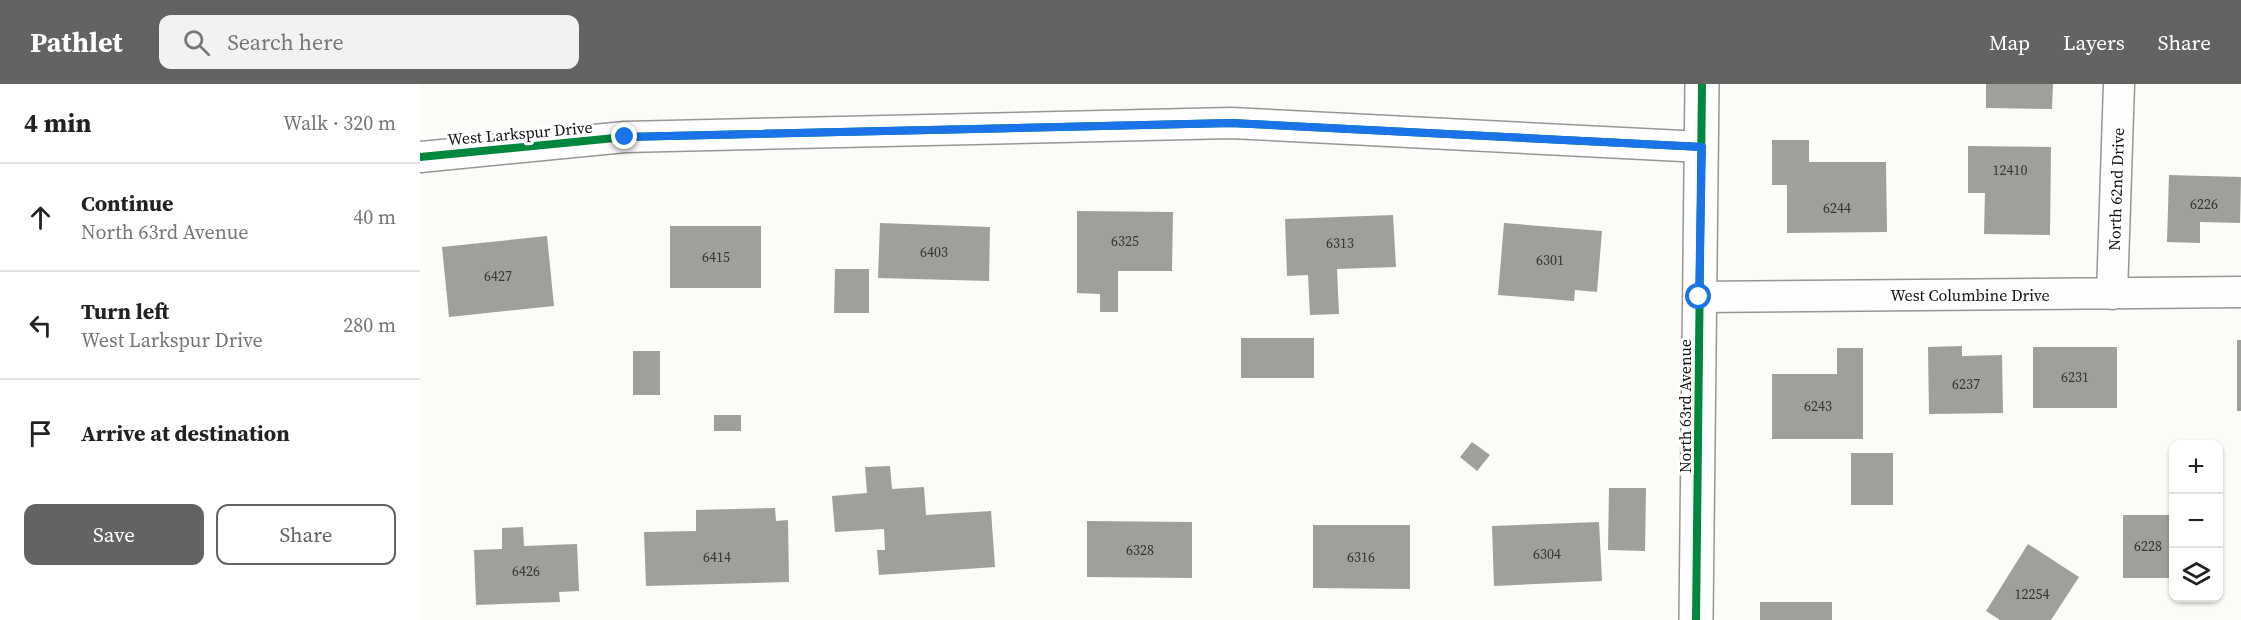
<!DOCTYPE html>
<html lang="en">
<head>
<meta charset="utf-8">
<style>
  body { margin:0; font-family:"Source Serif 4",serif; background:#f2f2f2; color:#222 }
  .controls { position:absolute; right:18px; bottom:18px; display:grid; overflow:hidden; border-radius:12px; box-shadow:0 2px 4px #0004 }
  .controls button { width:54px; height:54px; display:grid; place-items:center; padding:0; border:0; border-bottom:2px solid #e0e0e0; background:#fff; color:#222; font:30px sans-serif }
  .stop { position:absolute; width:18px; height:18px; margin:-14px; border:4px solid #1a73e8; border-radius:50%; background:#fff }
  .stop.end { background:#1a73e8; border-color:#fff; box-shadow:0 2px 6px #0008 }
  .list { margin:0; padding:0; list-style:none }
  h2 { display:flex; justify-content:space-between; align-items:center; height:78px; margin:0; padding:0 24px; font-size:26px }
  h2 small { font-size:20px; font-weight:400; color:#767676 }
  .list li { display:grid; grid-template-columns:39px 1fr auto; gap:18px; align-items:center; box-sizing:border-box; height:108px; padding:0 24px; border-top:2px solid #e0e0e0 }
  .list b { display:block; font-size:22px; white-space:nowrap }
  .list p { margin:0; font-size:20px; white-space:nowrap; color:#767676 }
  .list em { font-size:20px; font-style:normal; color:#767676 }
  .actions { display:flex; gap:12px; padding:18px 24px }
  .actions a { flex:1; padding:14px 0; border:2px solid #636362; border-radius:12px; text-align:center; font-size:21px; color:#636362 }
  .actions .main { background:#636362; color:#fff }
  .icon { flex:none; width:33px; height:33px; fill:none; stroke:currentColor; stroke-width:2; stroke-linecap:round; stroke-linejoin:round }
  .map { position:relative; flex:none; width:1821px; height:536px; overflow:hidden }
  header { display:flex; align-items:center; gap:36px; box-sizing:border-box; height:84px; padding:0 30px; background:#636362; color:#fff }
  header strong { font-size:28px }
  nav { display:flex; gap:33px; margin-inline-start:auto; font-size:21px }
  .search { width:420px; height:54px; background:#f2f2f2; display:flex; align-items:center; gap:15px; box-sizing:border-box; padding:0 21px; border-radius:12px; color:#767676; font-size:22px }
  main { display:flex }
  aside { flex:1; background:#fff }
  .map>svg:first-child { display:block }
</style>
</head>
<body>
<header>
<strong>Pathlet</strong>
<div class="search"><svg class="icon" aria-label="search" viewBox="0 0 24 24"><circle cx="10" cy="10" r="6"/><path d="M15 15l6 6"/></svg>Search here</div>
<nav><a>Map</a><a>Layers</a><a>Share</a></nav>
</header>
<main>
<aside>
<h2>4 min<small>Walk · 320 m</small></h2>
<ul class="list">
<li><svg class="icon" aria-label="ahead" viewBox="0 0 24 24"><path d="M12 20V5M6 11l6-6 6 6"/></svg><div><b>Continue</b><p>North 63rd Avenue</p></div><em>40 m</em></li>
<li><svg class="icon" aria-label="left" viewBox="0 0 24 24"><path d="M17 20v-9H6M10 6l-5 5 5 5"/></svg><div><b>Turn left</b><p>West Larkspur Drive</p></div><em>280 m</em></li>
<li><svg class="icon" aria-label="arrive" viewBox="0 0 24 24"><path d="M6 21V4h12l-3 4 3 4H6"/></svg><div><b>Arrive at destination</b></div></li>
</ul>
<div class="actions"><a class="main">Save</a><a>Share</a></div>
</aside>
<div class="map">
<svg width="1821" height="536" viewBox="0 0 1821 536">
  <rect width="100%" height="100%" fill="#fcfbf8"/>
  <path fill="#a09f9c" d="M 1566,0 L 1633,0 L 1632,25 L 1566,24 Z
    M 1352,56 L 1389,56 L 1389,78 L 1466,78 L 1467,148 L 1367,149 L 1367,101 L 1352,101 Z
    M 1548,62 L 1631,63 L 1630,151 L 1564,150 L 1565,109 L 1548,109 Z
    M 1749,91 L 1821,93 L 1820,139 L 1780,138 L 1780,159 L 1747,158 Z
    M 657,127 L 753,128 L 752,187 L 698,187 L 698,228 L 680,228 L 680,210 L 657,209 Z
    M 973,131 L 976,183 L 917,185 L 919,230 L 890,231 L 888,191 L 867,192 L 865,135 Z
    M 460,139 L 570,143 L 569,197 L 458,194 Z
    M 1084,139 L 1182,147 L 1177,208 L 1155,206 L 1154,217 L 1078,211 Z
    M 250,142 L 341,142 L 341,204 L 250,204 Z
    M 127,152 L 134,222 L 29,233 L 22,163 Z
    M 415,185 L 449,185 L 449,229 L 414,229 Z
    M 821,254 L 894,254 L 894,294 L 821,294 Z
    M 1817,256 L 1821,256 L 1821,327 L 1817,327 Z
    M 1542,262 L 1542,272 L 1582,271 L 1583,329 L 1509,330 L 1508,263 Z
    M 1613,263 L 1697,263 L 1697,324 L 1613,324 Z
    M 1417,264 L 1443,264 L 1443,355 L 1352,355 L 1352,290 L 1417,290 Z
    M 213,267 L 240,267 L 240,311 L 213,311 Z
    M 294,331 L 321,331 L 321,347 L 294,347 Z
    M 1052,358 L 1070,371 L 1057,387 L 1040,373 Z
    M 1431,369 L 1473,369 L 1473,421 L 1431,421 Z
    M 470,382 L 472,405 L 504,403 L 506,431 L 571,427 L 575,483 L 459,491 L 457,466 L 465,466 L 464,445 L 415,448 L 412,412 L 447,409 L 445,383 Z
    M 1189,404 L 1226,404 L 1225,467 L 1188,466 Z
    M 355,424 L 356,437 L 368,436 L 369,498 L 226,502 L 224,448 L 276,447 L 276,426 Z
    M 1703,431 L 1754,431 L 1754,494 L 1703,494 Z
    M 667,437 L 772,438 L 772,494 L 667,493 Z
    M 1179,438 L 1182,497 L 1074,502 L 1072,442 Z
    M 893,441 L 990,441 L 990,505 L 893,504 Z
    M 103,443 L 104,462 L 157,460 L 159,507 L 139,508 L 140,518 L 56,521 L 54,466 L 82,465 L 82,444 Z
    M 1608,460 L 1659,493 L 1631,536 L 1580,536 L 1566,527 Z
    M 1340,518 L 1412,518 L 1412,536 L 1340,536 Z"/>
  <g fill="none" stroke-linecap="round" stroke-linejoin="round">
    <g stroke="#979695" stroke-width="33">
      <path id="minor" d="M 0,73 L 205,53 L 811,39 L 1282,63
        M 1692,210 L 1699,0
        M 1279,213 L 1821,208"/>
    </g>
    <g stroke="#979695" stroke-width="36">
      <path id="tertiary" d="M 1276,536 L 1282,0"/>
    </g>
    <use href="#minor" stroke="#fffefe" stroke-width="30"/>
    <use href="#tertiary" stroke="#fffefe" stroke-width="33"/>
    <g stroke="#fff" stroke-width="11">
      <path id="cycleway" d="M 0,73 L 205,53 L 811,39 L 1282,63
        M 1276,536 L 1282,0"/>
    </g>
    <use href="#cycleway" stroke="#00873e" stroke-width="8"/>
  </g>
  <g fill="none" stroke-linecap="round" stroke-linejoin="round">
    <path stroke="#1a73e8" stroke-width="8" d="M 205,53 L 811,39 L 1282,63 L 1279,213"/>
  </g>
  <g text-anchor="middle" dominant-baseline="central" stroke-width="6" stroke-linejoin="round" paint-order="stroke">
    <g font-size="14" fill="#353434">
      <text x="1590" y="86">12410</text>
      <text x="1784" y="120">6226</text>
      <text x="1417" y="124">6244</text>
      <text x="705" y="157">6325</text>
      <text x="920" y="159">6313</text>
      <text x="514" y="168">6403</text>
      <text x="296" y="173">6415</text>
      <text x="1130" y="176">6301</text>
      <text x="78" y="192">6427</text>
      <text x="1655" y="293">6231</text>
      <text x="1546" y="300">6237</text>
      <text x="1398" y="322">6243</text>
      <text x="1728" y="462">6228</text>
      <text x="720" y="466">6328</text>
      <text x="1127" y="470">6304</text>
      <text x="297" y="473">6414</text>
      <text x="941" y="473">6316</text>
      <text x="106" y="487">6426</text>
      <text x="1612" y="510">12254</text>
    </g>
    <g font-size="16" fill="#111" stroke="#fff">
      <text transform="translate(100 49) rotate(-5)">West Larkspur Drive</text>
      <text transform="translate(1696 105) rotate(-88)">North 62nd Drive</text>
      <text x="1550" y="211">West Columbine Drive</text>
      <text transform="translate(1265 322) rotate(-90)">North 63rd Avenue</text>
    </g>
  </g>
</svg>
<div class="controls">
<button>+</button>
<button>−</button>
<button><svg class="icon" aria-label="layers" viewBox="0 0 24 24"><path d="M12 4l9 5-9 5-9-5zM3 14l9 5 9-5"/></svg></button>
</div>
<div class="stop" style="left:1279px;top:213px"></div>
<div class="stop end" style="left:205px;top:53px"></div>
</div>
</main>
</body>
</html>
